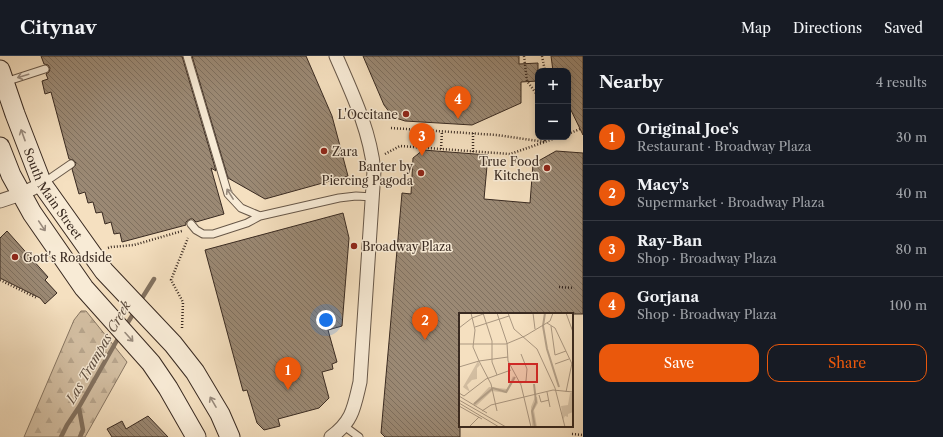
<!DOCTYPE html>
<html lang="en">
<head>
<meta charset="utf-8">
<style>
  body { margin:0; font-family:"Libre Caslon Text",serif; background:#20242c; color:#f1f3f6 }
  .controls { position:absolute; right:12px; top:12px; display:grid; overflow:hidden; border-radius:8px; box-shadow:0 2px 6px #0003 }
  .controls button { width:36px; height:36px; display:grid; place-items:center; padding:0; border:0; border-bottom:1px solid #363941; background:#171b24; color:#f1f3f6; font:20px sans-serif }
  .you { position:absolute; left:326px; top:264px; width:14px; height:14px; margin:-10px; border:3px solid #fff; border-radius:50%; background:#1a73e8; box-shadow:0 0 0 6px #1a73e833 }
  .badge { display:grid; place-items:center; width:26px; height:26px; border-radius:50%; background:#ea580c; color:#fff; font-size:13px; font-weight:700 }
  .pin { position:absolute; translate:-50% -33px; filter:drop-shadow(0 1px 2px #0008) }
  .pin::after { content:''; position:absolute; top:21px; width:14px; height:12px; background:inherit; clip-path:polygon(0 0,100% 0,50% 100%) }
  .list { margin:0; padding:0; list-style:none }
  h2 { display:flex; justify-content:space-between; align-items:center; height:52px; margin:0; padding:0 16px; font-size:17px }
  h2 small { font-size:13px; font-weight:400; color:#9ea1a6 }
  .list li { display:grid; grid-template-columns:26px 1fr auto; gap:12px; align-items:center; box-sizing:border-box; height:56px; padding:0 16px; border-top:1px solid #363941 }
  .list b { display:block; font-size:15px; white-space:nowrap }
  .list p { margin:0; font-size:13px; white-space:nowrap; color:#9ea1a6 }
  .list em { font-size:13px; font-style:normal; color:#9ea1a6 }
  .actions { display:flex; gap:8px; padding:12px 16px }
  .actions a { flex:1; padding:9px 0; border:1px solid #ea580c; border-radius:12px; text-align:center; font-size:14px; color:#ea580c }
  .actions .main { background:#ea580c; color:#fff }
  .map { position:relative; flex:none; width:583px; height:381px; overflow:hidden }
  header { display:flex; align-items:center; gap:24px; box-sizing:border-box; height:56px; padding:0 20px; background:#171b24; border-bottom:1px solid #363941 }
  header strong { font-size:19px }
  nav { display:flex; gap:22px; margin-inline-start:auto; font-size:14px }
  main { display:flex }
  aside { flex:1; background:#171b24 }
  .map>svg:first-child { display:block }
</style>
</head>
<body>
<header>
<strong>Citynav</strong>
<nav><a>Map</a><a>Directions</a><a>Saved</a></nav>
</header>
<main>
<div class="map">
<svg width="583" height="381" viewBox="0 0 583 381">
  <defs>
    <pattern id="forest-firs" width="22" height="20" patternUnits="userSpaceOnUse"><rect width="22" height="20" fill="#d5c1a5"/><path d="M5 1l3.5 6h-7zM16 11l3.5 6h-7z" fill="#b8a68e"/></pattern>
    <pattern id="building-back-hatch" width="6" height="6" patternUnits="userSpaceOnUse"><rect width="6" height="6" fill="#9b8974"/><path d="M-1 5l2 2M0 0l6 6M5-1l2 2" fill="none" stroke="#7f705f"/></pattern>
  </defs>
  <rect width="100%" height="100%" fill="#f5e0c0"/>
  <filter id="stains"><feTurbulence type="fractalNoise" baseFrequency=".005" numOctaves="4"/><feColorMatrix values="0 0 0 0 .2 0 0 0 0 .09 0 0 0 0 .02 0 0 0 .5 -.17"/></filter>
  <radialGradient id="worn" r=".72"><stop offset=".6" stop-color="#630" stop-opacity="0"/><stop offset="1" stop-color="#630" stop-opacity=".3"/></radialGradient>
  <path fill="url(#forest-firs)" stroke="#877663" d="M 81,255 L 86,255 L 127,306 L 85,381 L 24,381 L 74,264 Z"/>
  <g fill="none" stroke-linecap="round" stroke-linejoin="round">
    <path stroke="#837260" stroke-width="4.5" d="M 139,247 L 154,223
      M 125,271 L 135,255
      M 79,352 L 83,374 L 80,381
      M 61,381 L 67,369 L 79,351 L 120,279"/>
  </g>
  <path fill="url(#building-back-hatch)" stroke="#392a21" d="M 41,0 L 182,0 L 216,115 L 211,112 L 224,158 L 196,166 L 193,163 L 190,163 L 186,166 L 186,169 L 122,186 L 120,177 L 114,178 L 111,166 L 105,168 L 102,156 L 96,157 L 93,146 L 88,147 L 85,136 L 79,138 L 72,113 L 75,110 L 76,107 L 73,104 L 69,103 L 51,36 L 45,38 L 42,25 L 48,23 L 46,18 L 49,16 L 50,12 L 48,9 L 44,8 Z
    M 192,0 L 306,0 L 332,60 L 348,120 L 265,143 L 228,122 Z
    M 363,0 L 519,0 L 519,8 L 538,7 L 538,25 L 521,26 L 521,47 L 472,69 L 405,65 L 393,61 L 384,49 Z
    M 551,0 L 583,0 L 583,79 L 568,48 L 568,15 L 553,15 Z
    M 423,94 L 488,99 L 484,143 L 530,147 L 533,108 L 556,95 L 583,97 L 583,258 L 460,258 L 460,381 L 385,381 L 381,377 L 402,137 L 411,138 L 413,102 Z
    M 343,157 L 349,182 L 342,270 L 328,274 L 337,306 L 332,308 L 333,313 L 322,316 L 329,342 L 319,352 L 278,363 L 280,370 L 264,374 L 257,367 L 247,334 L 243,335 L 205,194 Z
    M 7,175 L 48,221 L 45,224 L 57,237 L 45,248 L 40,242 L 0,222 L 0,182 Z
    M 148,360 L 168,381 L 112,381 L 107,373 L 122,365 L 126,373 Z"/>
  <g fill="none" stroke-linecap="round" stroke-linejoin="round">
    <g stroke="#685849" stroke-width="9">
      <path id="lane" d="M 187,0 L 228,138 L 241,152 L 260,160
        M 5,26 L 45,13
        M 42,128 L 71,108
        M 191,168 L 196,174 L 203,178 L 213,178 L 247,167 L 260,160 L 339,142 L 356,140 L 373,141
        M 344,370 L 359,381"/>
    </g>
    <g stroke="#685849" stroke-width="15">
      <path id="street" d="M 0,145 L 21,138 L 42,128
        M 331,381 C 353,365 354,351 360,326 L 374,115 C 370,74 352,37 336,0"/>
    </g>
    <g stroke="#392a21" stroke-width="21">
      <g id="secondary">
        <path id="s1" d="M 0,14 L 15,58 L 42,128 L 104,215 L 173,288 L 195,316 L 220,358 L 230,381"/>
        <path d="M 0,91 L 11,119 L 32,157 L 84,232 L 151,307 L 168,332 L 196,381"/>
      </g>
    </g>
    <path stroke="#392a21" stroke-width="2.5" stroke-dasharray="1 2" stroke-linecap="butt" d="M 524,0 L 527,25 L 538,40
      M 542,0 L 545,15
      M 391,72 L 497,79 L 545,86 L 545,81
      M 568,78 L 580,73
      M 441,93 L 442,75
      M 473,96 L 473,77
      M 385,98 L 400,90 L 510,98 L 559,81
      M 108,192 L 111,191 L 134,189 L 182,175
      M 0,224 L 37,242
      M 559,231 L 574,232
      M 182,272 L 183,246 L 171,224 L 188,182
      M 572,378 L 583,379"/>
    <use href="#lane" stroke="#f8ebd6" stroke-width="7"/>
    <use href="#street" stroke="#f8ebd6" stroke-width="13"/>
    <use href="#secondary" stroke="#f8ebd6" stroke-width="19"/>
  </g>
  <defs><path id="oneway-shaft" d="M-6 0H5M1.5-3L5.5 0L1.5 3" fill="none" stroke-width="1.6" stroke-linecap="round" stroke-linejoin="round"/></defs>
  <g stroke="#988a7c">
    <use href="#oneway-shaft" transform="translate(23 20) rotate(163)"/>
    <use href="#oneway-shaft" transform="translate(23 79) rotate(-110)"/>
    <use href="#oneway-shaft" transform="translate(230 138) rotate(-122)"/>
    <use href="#oneway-shaft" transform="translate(42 170) rotate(56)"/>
    <use href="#oneway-shaft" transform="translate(129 281) rotate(48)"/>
    <use href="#oneway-shaft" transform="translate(213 346) rotate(-120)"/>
  </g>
  <g fill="#8f2418" stroke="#f8ebd6" stroke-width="1.5">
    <circle cx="406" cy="58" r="4"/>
    <circle cx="324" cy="95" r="4"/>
    <circle cx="547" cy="112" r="4"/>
    <circle cx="421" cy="117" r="4"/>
    <circle cx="354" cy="190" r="4"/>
    <circle cx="15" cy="201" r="4"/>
  </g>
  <g text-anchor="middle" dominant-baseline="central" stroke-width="3" stroke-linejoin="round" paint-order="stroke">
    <g font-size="12" fill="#392a21" stroke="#f8ebd6" text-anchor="end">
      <text x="398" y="58">L'Occitane</text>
      <text x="332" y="95" text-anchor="start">Zara</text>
      <text x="539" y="105">True Food<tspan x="539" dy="14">Kitchen</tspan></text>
      <text x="413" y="110">Banter by<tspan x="413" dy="14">Piercing Pagoda</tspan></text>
      <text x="362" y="190" text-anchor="start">Broadway Plaza</text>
      <text x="23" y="201" text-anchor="start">Gott's Roadside</text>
    </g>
    <g font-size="12" fill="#392a21" stroke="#f8ebd6">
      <text stroke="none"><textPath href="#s1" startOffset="135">South Main Street</textPath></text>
    </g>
    <g font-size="13" font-style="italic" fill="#5e4e40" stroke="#f8ebd6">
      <text transform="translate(98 296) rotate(-60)">Las Trampas Creek</text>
    </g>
  </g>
  <g transform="translate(459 257)">
    <rect width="114" height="114" fill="#f5e0c0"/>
    <path d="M 111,80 L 114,80 L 114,99 L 109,101 L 109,104 L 106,103 L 104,107 L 102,93 L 109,92 Z" fill="#d5c1a5"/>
    <path d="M 54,63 L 56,65 L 48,80 L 33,78 L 17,93 L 14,91 L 30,74 L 48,76 ZM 76,84 L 78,84 L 79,90 L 75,97 L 78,114 L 73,114 L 72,94 Z" fill="#d5c1a5"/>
    <path d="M 19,48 L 21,52 L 18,55 L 18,66 L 13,67 L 8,72 L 11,79 L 4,74 Z" fill="#d5c1a5"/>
    <path fill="none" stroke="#b5a28a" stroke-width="2" d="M 86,0 L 84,13 L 88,36 L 100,74M 75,71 L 77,89 L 73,98 L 76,114M 15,91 L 34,75 L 47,79 L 56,64"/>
    <path fill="none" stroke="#aa9780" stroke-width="1" d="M 24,0 L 33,28 L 33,49 L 38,62M 38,0 L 48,30M 49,0 L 55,16 L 78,36 L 96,75 L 106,114M 74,0 L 76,16M 107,0 L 114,19M 88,10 L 96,15 L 114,53M 92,13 L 96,42 L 107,38M 16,14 L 50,3M 0,15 L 13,5 L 27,0M 66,23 L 91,8 L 94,0M 48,30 L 49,48 L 62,72 L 72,114M 0,31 L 47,31 L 66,23M 96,51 L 110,46M 0,54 L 20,48 L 14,34 L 16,17 L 12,0M 62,70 L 67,68 L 68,56 L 62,41M 88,79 L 91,94M 107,79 L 113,50M 0,80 L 5,83 L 27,66 L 52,57M 80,82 L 82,89 L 90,87M 0,83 L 28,100M 0,87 L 47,114M 0,90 L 40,114M 0,93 L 23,106M 23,98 L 32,92 L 94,77 L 114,79M 38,98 L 32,71 L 20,48 L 49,44M 10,114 L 20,104"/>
    <path fill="#d62828" fill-opacity="0.15" stroke="#d62828" stroke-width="2" d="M 50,51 L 78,51 L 78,69 L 50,69 Z"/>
    <rect width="114" height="114" fill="none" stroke="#392a21" stroke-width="2"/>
  </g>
  <rect width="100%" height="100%" filter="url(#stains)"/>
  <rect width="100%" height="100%" fill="url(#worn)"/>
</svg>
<div class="controls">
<button>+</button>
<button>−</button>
</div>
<div class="you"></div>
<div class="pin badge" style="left:288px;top:334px">1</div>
<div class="pin badge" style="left:425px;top:284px">2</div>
<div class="pin badge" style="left:422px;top:100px">3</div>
<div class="pin badge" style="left:458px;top:63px">4</div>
</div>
<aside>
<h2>Nearby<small>4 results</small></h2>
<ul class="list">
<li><span class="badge">1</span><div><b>Original Joe's</b><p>Restaurant · Broadway Plaza</p></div><em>30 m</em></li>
<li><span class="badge">2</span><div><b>Macy's</b><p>Supermarket · Broadway Plaza</p></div><em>40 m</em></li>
<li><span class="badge">3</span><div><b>Ray-Ban</b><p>Shop · Broadway Plaza</p></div><em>80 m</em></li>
<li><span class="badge">4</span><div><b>Gorjana</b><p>Shop · Broadway Plaza</p></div><em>100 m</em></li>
</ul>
<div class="actions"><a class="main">Save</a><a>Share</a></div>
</aside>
</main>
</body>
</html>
